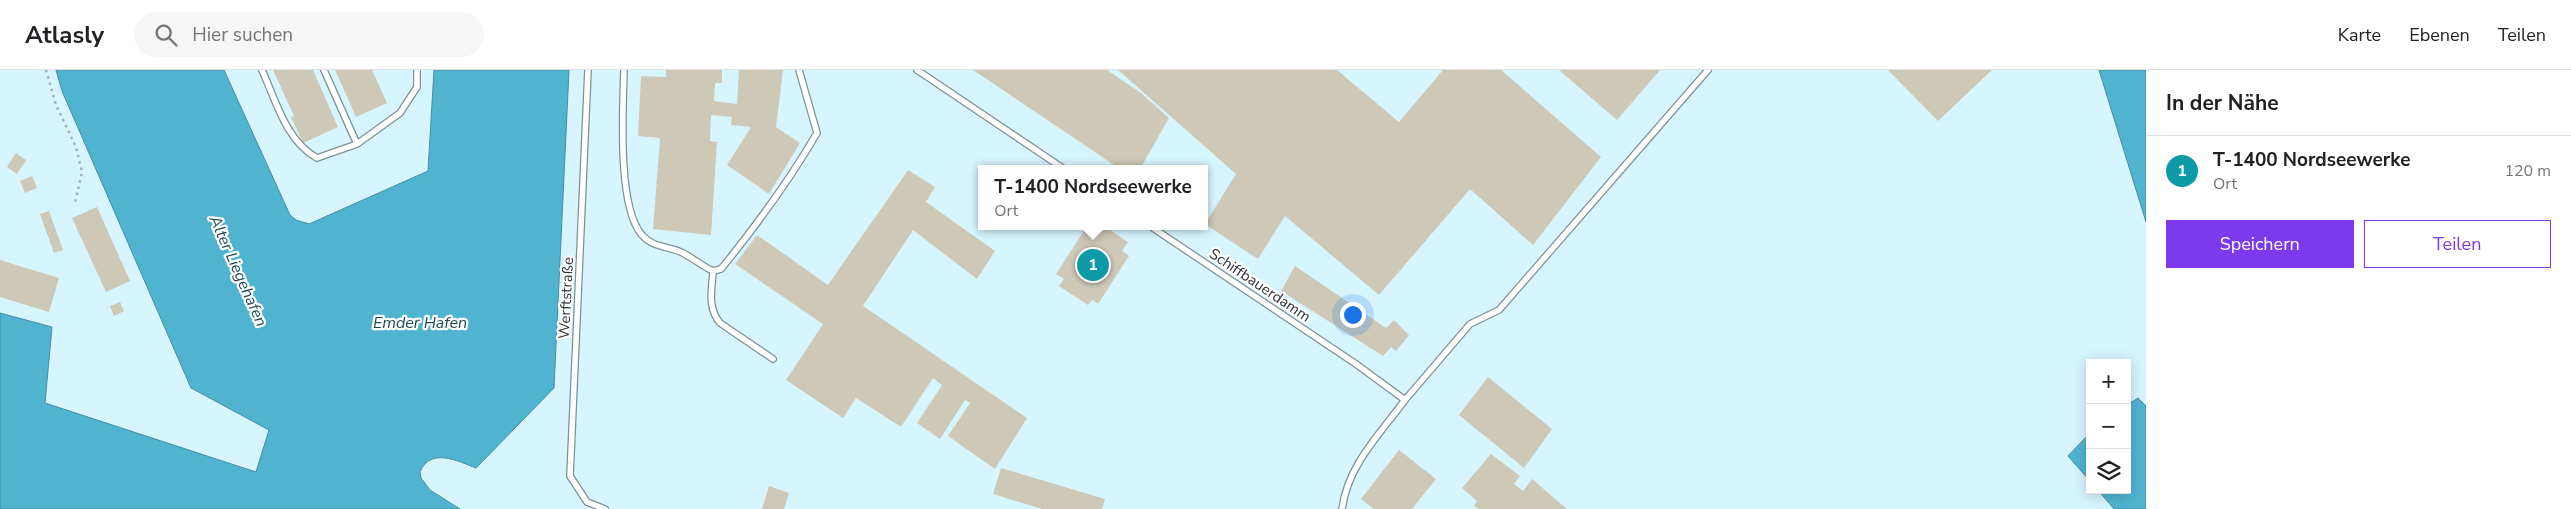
<!DOCTYPE html>
<html lang="de">
<head>
<meta charset="utf-8">
<style>
  body { margin:0; font-family:"Nunito Sans",sans-serif; background:#f6f6f6; color:#202124 }
  .controls { position:absolute; right:15px; bottom:15px; display:grid; overflow:hidden; border-radius:0px; box-shadow:0 2px 12px #0003 }
  .controls button { width:45px; height:45px; display:grid; place-items:center; padding:0; border:0; border-bottom:1px solid #e0e0e0; background:#fff; color:#202124; font:25px sans-serif }
  .you { position:absolute; left:1352px; top:244px; width:18px; height:18px; margin:-12px; border:4px solid #fff; border-radius:50%; background:#1a73e8; box-shadow:0 0 0 8px #1a73e833 }
  .badge { display:grid; place-items:center; width:32px; height:32px; border-radius:50%; background:#7c3aed; color:#fff; font-size:16px; font-weight:700 }
  .pin { position:absolute; translate:-50% -50%; border:2px solid #fff; box-shadow:0 1px 5px #0006 }
  .popup { position:absolute; left:978px; top:95px; width:230px; height:65px; box-sizing:border-box; display:grid; place-content:center; border-radius:0px; background:#fff; filter:drop-shadow(0 1px 4px #0005); font-size:16px; white-space:nowrap; color:#757577 }
  .popup b { font-size:19px; color:#202124 }
  .popup::after { content:''; position:absolute; left:50%; top:100%; margin-left:-10px; border:10px solid transparent; border-top-color:#fff }
  .list { margin:0; padding:0; list-style:none }
  h2 { display:flex; justify-content:space-between; align-items:center; height:65px; margin:0; padding:0 20px; font-size:21px }
  h2 small { font-size:16px; font-weight:400; color:#757577 }
  .list li { display:grid; grid-template-columns:32px 1fr auto; gap:15px; align-items:center; box-sizing:border-box; height:70px; padding:0 20px; border-top:1px solid #e0e0e0 }
  .list b { display:block; font-size:19px; white-space:nowrap }
  .list p { margin:0; font-size:16px; white-space:nowrap; color:#757577 }
  .list em { font-size:16px; font-style:normal; color:#757577 }
  .actions { display:flex; gap:10px; padding:15px 20px }
  .actions a { flex:1; padding:11px 0; border:1px solid #7c3aed; border-radius:0px; text-align:center; font-size:18px; color:#7c3aed }
  .actions .main { background:#7c3aed; color:#fff }
  .icon { flex:none; width:28px; height:28px; fill:none; stroke:currentColor; stroke-width:2; stroke-linecap:round; stroke-linejoin:round }
  .map { position:relative; flex:none; width:2146px; height:439px; overflow:hidden }
  header { display:flex; align-items:center; gap:30px; box-sizing:border-box; height:70px; padding:0 25px; background:#fff; border-bottom:1px solid #e0e0e0 }
  header strong { font-size:24px }
  nav { display:flex; gap:28px; margin-inline-start:auto; font-size:18px }
  .search { width:350px; height:45px; background:#f6f6f6; display:flex; align-items:center; gap:12px; box-sizing:border-box; padding:0 18px; border-radius:28px; color:#757577; font-size:19px }
  main { display:flex }
  aside { flex:1; background:#fff }
  .map>svg:first-child { display:block }
</style>
</head>
<body>
<header>
<strong>Atlasly</strong>
<div class="search"><svg class="icon" aria-label="search" viewBox="0 0 24 24"><circle cx="10" cy="10" r="6"/><path d="M15 15l6 6"/></svg>Hier suchen</div>
<nav><a>Karte</a><a>Ebenen</a><a>Teilen</a></nav>
</header>
<main>
<div class="map">
<svg width="2146" height="439" viewBox="0 0 2146 439">
  <rect width="100%" height="100%" fill="#ecf9fd"/>
  <path fill="#d7f5ff" fill-rule="evenodd" d="M 0,0 L 56,0 L 62,21 L 191,318 L 269,360 L 256,402 L 44,333 L 52,258 L 0,243 Z
    M 224,0 L 434,0 L 428,101 L 309,154 L 296,150 L 290,145 Z
    M 569,0 L 2099,0 L 2146,152 L 2146,336 L 2138,328 L 2132,332 L 2127,329 L 2127,293 L 2090,293 L 2090,363 L 2068,386 L 2090,411 L 2090,420 L 2098,420 L 2114,439 L 460,439 L 425,415 L 420,402 L 423,395 L 428,390 L 439,387 L 476,398 L 554,318 ZM 982,99 L 1204,99 L 1204,156 L 982,156 Z"/>
  <path fill="#50b4d0" stroke="#458da2" d="M 56,0 L 224,0 L 290,145 L 296,150 L 309,154 L 428,101 L 434,0 L 569,0 L 554,318 L 476,398 C 458,391 430,377 420,402 L 421,408 L 430,420 L 460,439 L 0,439 L 0,243 L 52,257 L 45,333 L 256,402 L 269,360 L 191,318 L 62,21 Z
    M 2099,0 L 2146,0 L 2146,152 Z
    M 2138,328 L 2146,336 L 2146,439 L 2114,439 L 2098,420 L 2127,420 L 2127,329 L 2132,332 Z
    M 2090,363 L 2090,411 L 2068,386 Z"/>
  <path fill="#cec8b7" d="M 273,0 L 313,0 L 338,57 L 303,73 L 291,47 L 294,46 Z
    M 335,0 L 372,0 L 387,33 L 356,47 Z
    M 666,0 L 722,0 L 722,13 L 715,13 L 714,31 L 737,34 L 739,0 L 783,0 L 776,57 L 800,73 L 769,124 L 727,95 L 751,57 L 731,55 L 732,47 L 711,45 L 710,71 L 717,72 L 711,165 L 653,159 L 660,68 L 638,66 L 641,6 L 666,7 Z
    M 973,0 L 1107,0 L 1141,23 L 1169,48 L 1140,99 L 1120,99 Z
    M 1118,0 L 1337,0 L 1399,52 L 1443,0 L 1501,0 L 1601,87 L 1533,175 L 1470,119 L 1379,225 L 1285,146 L 1258,189 L 1205,154 L 1236,104 Z
    M 1559,0 L 1660,0 L 1617,50 Z
    M 1888,0 L 1992,0 L 1938,51 Z
    M 16,83 L 26,90 L 17,104 L 7,97 Z
    M 908,100 L 935,117 L 926,132 L 995,181 L 977,209 L 913,160 L 863,236 L 1027,348 L 995,399 L 948,366 L 970,333 L 965,330 L 940,369 L 917,353 L 942,315 L 933,308 L 901,357 L 856,328 L 843,348 L 786,310 L 823,254 L 735,194 L 757,165 L 828,215 Z
    M 32,106 L 37,118 L 25,123 L 20,111 Z
    M 97,137 L 130,211 L 106,222 L 72,148 Z
    M 49,141 L 63,180 L 54,183 L 40,144 Z
    M 1096,156 L 1104,156 L 1128,172 L 1122,181 L 1129,186 L 1098,234 L 1092,230 L 1088,235 L 1059,216 L 1064,209 L 1056,204 L 1086,158 L 1092,162 Z
    M 0,190 L 59,208 L 49,242 L 0,227 Z
    M 1295,196 L 1386,258 L 1394,250 L 1409,265 L 1396,281 L 1391,277 L 1383,286 L 1281,221 Z
    M 120,232 L 124,241 L 114,246 L 110,236 Z
    M 1488,307 L 1552,359 L 1524,398 L 1459,345 Z
    M 1399,380 L 1436,409 L 1412,439 L 1374,439 L 1361,429 Z
    M 1491,384 L 1520,406 L 1514,414 L 1523,421 L 1532,409 L 1567,439 L 1478,439 L 1474,436 L 1477,431 L 1462,418 Z
    M 1001,398 L 1105,429 L 1102,439 L 1042,439 L 993,424 Z
    M 769,416 L 789,423 L 784,439 L 762,439 Z"/>
  <g fill="none" stroke-linecap="round" stroke-linejoin="round">
    <g stroke="#7d9197" stroke-width="8">
      <path id="lane" d="M 262,0 C 276,31 286,71 317,88 L 357,74 L 400,43 L 417,17 L 417,0
        M 324,0 L 357,74
        M 588,0 L 570,406 L 587,432 L 605,439
        M 624,0 C 623,38 617,137 642,165 C 653,178 669,176 683,183 C 694,189 702,196 713,201 L 721,199 C 756,156 789,111 817,63 L 799,0
        M 917,0 L 1064,99
        M 1150,156 L 1356,294 L 1405,330 C 1379,365 1348,395 1342,439
        M 713,201 C 712,220 707,237 720,253 L 773,289
        M 1405,330 L 1470,254 L 1499,240 L 1708,0"/>
    </g>
    <path stroke="#a4afb3" stroke-width="2.5" stroke-dasharray="2.5 4" stroke-linecap="butt" d="M 46,0 L 56,35 L 76,77 L 82,102 L 75,133"/>
    <use href="#lane" stroke="#fff" stroke-width="5.5"/>
  </g>
  <g text-anchor="middle" dominant-baseline="central" stroke-width="4.5" stroke-linejoin="round" paint-order="stroke">
    <g font-size="15" fill="#2b3336" stroke="#fff">
      <text transform="translate(1260 215) rotate(34)">Schiffbauerdamm</text>
      <text transform="translate(566 228) rotate(-87)">Werftstraße</text>
    </g>
    <g font-size="16" font-style="italic" fill="#204c58" stroke="#fff">
      <text transform="translate(238 201) rotate(66)">Alter Liegehafen</text>
      <text x="420" y="253">Emder Hafen</text>
    </g>
  </g>
</svg>
<div class="controls">
<button>+</button>
<button>−</button>
<button><svg class="icon" aria-label="layers" viewBox="0 0 24 24"><path d="M12 4l9 5-9 5-9-5zM3 14l9 5 9-5"/></svg></button>
</div>
<div class="you"></div>
<div class="pin badge" style="left:1093px;top:195px;background:#0f9aa8">1</div>
<div class="popup"><b>T-1400 Nordseewerke</b>Ort</div>
</div>
<aside>
<h2>In der Nähe<small></small></h2>
<ul class="list">
<li><span class="badge" style="background:#0f9aa8">1</span><div><b>T-1400 Nordseewerke</b><p>Ort</p></div><em>120 m</em></li>
</ul>
<div class="actions"><a class="main">Speichern</a><a>Teilen</a></div>
</aside>
</main>
</body>
</html>
